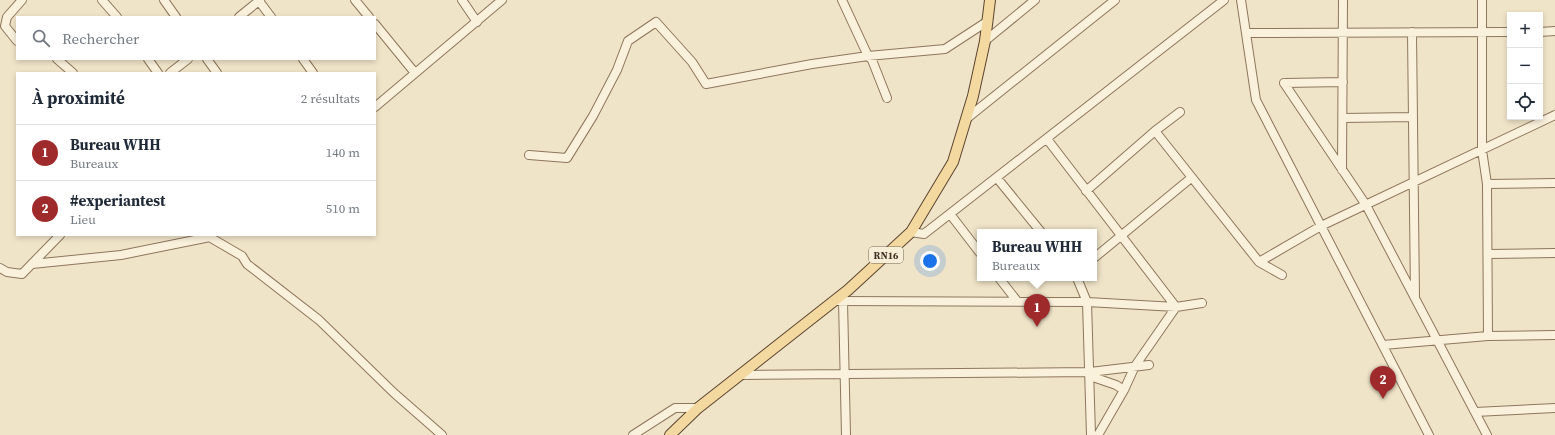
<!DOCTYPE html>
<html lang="fr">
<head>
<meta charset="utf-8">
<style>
  body { margin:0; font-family:"Source Serif 4",serif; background:#f6f6f7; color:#1f2937 }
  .controls { position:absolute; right:12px; top:12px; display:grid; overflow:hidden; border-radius:0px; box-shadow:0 2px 6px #0003 }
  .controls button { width:36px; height:36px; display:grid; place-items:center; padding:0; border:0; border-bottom:1px solid #e0e1e3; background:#fff; color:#1f2937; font:20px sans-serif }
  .you { position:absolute; left:930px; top:261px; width:14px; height:14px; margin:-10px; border:3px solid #fff; border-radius:50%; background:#1a73e8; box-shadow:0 0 0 6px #1a73e833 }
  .badge { display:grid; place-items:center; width:26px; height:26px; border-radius:50%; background:#9e2a2b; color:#fff; font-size:13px; font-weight:700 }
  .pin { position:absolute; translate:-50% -33px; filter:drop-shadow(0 1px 2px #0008) }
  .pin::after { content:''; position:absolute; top:21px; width:14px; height:12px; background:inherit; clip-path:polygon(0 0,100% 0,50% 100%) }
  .popup { position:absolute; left:977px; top:229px; width:120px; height:52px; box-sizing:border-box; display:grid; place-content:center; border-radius:0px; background:#fff; filter:drop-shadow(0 1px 3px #0005); font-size:13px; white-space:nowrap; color:#747a83 }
  .popup b { font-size:15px; color:#1f2937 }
  .popup::after { content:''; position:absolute; left:50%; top:100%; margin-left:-8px; border:8px solid transparent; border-top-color:#fff }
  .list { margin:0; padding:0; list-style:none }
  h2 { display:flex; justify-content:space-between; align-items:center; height:52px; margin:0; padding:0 16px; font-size:17px }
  h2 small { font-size:13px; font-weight:400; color:#747a83 }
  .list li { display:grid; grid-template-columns:26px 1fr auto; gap:12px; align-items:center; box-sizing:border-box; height:56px; padding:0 16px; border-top:1px solid #e0e1e3 }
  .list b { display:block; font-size:15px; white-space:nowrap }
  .list p { margin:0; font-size:13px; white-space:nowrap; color:#747a83 }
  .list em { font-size:13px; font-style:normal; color:#747a83 }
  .icon { flex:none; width:22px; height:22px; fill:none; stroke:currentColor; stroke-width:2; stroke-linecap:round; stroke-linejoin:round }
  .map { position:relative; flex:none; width:1555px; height:435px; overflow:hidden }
  .search { position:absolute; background:#fff; box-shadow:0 2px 6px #0003; left:16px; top:16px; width:360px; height:44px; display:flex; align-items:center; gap:10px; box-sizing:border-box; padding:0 14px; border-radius:0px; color:#747a83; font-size:15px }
  .panel { position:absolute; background:#fff; box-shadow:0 2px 6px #0003; left:16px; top:72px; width:360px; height:164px; border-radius:0px }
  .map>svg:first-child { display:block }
</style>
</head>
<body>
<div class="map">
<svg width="1555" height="435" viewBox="0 0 1555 435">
  <rect width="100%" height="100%" fill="#f0e4c8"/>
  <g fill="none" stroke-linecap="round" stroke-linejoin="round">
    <g stroke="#8d765c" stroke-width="10">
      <path id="minor" d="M 102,0 L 117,17
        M 164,0 L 176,17
        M 355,0 L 369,17
        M 462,0 L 477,22
        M 842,0 L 868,56 L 872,60 L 887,98
        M 1241,0 L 1256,100 L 1429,435
        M 1482,0 L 1482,150 L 1487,184 L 1488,336
        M 259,1 L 271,17
        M 239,17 L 260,0
        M 375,24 L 415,73
        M 1412,32 L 1415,298
        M 1540,32 L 1555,31
        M 1246,33 L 1510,32
        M 17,41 L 5,26 L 7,17 L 22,0
        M 985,41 L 1035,0
        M 57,59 L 73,73
        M 148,59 L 158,73
        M 207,59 L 217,73
        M 303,59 L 313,73
        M 170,73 L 188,59
        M 1284,83 L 1366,205 L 1487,435
        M 1284,83 L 1343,82
        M 375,107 L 502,0
        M 1343,118 L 1413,117
        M 966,119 L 1115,0
        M 1155,131 L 1259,262
        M 1047,139 L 1176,307 L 1135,366 L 1124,390 L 1098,435
        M 529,155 L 567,158 L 593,116 L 617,70 L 628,41 L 656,22 L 692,62 L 706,84 L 812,64 L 868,56 L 945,49 L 988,21
        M 1342,170 L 1343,0
        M 997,178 L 1041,232
        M 1487,184 L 1555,183
        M 1086,191 L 1155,131 L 1180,112
        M 950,214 L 980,253
        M 911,232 L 924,234 L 1224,0
        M 206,235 L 242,256 L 247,264 L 319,320 L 394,393 L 442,435
        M 1488,254 L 1555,253
        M 1094,258 L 1191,178
        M 32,264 L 121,255 L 210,237 L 212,236
        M 0,268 L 7,272 L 22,274 L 60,235
        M 1282,275 L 1259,262 L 1321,226 L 1555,115
        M 999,278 L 1017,301
        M 1077,278 L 1087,302 L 1091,435
        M 834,301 L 1087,302 L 1176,307 L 1202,303
        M 843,301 L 846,435
        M 1383,345 L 1488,336 L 1555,335
        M 740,375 L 1090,372 L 1149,365
        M 1090,376 L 1116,385 L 1124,390
        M 1475,412 L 1555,408
        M 633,435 L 675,408 L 698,408"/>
    </g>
    <g stroke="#5b4430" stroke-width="12">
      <path id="major" d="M 670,435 L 698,408 L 848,290 L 911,232 L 953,162 L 973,96 L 985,41 L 990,0"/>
    </g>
    <use href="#minor" stroke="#faf1dc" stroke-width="8"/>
    <use href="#major" stroke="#f3d9a0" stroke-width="10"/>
  </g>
  <g text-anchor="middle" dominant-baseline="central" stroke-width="3.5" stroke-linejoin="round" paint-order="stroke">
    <rect fill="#f7eed8" stroke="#756857" stroke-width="1" x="869" y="247" width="34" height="16" rx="3"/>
    <g font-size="10" font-weight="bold" fill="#3d2e20">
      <text x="886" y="255">RN16</text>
    </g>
  </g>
</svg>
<div class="controls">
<button>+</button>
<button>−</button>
<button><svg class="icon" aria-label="locate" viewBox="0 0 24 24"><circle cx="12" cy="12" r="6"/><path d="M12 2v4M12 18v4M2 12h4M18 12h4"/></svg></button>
</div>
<div class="you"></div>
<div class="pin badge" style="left:1037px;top:327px">1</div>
<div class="popup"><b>Bureau WHH</b>Bureaux</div>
<div class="pin badge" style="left:1383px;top:399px">2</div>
<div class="search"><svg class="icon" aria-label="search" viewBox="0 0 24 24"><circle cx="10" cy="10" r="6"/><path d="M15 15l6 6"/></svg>Rechercher</div>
<section class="panel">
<h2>À proximité<small>2 résultats</small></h2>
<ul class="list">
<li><span class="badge">1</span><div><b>Bureau WHH</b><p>Bureaux</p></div><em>140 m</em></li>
<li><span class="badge">2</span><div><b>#experiantest</b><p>Lieu</p></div><em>510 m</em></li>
</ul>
</section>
</div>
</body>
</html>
